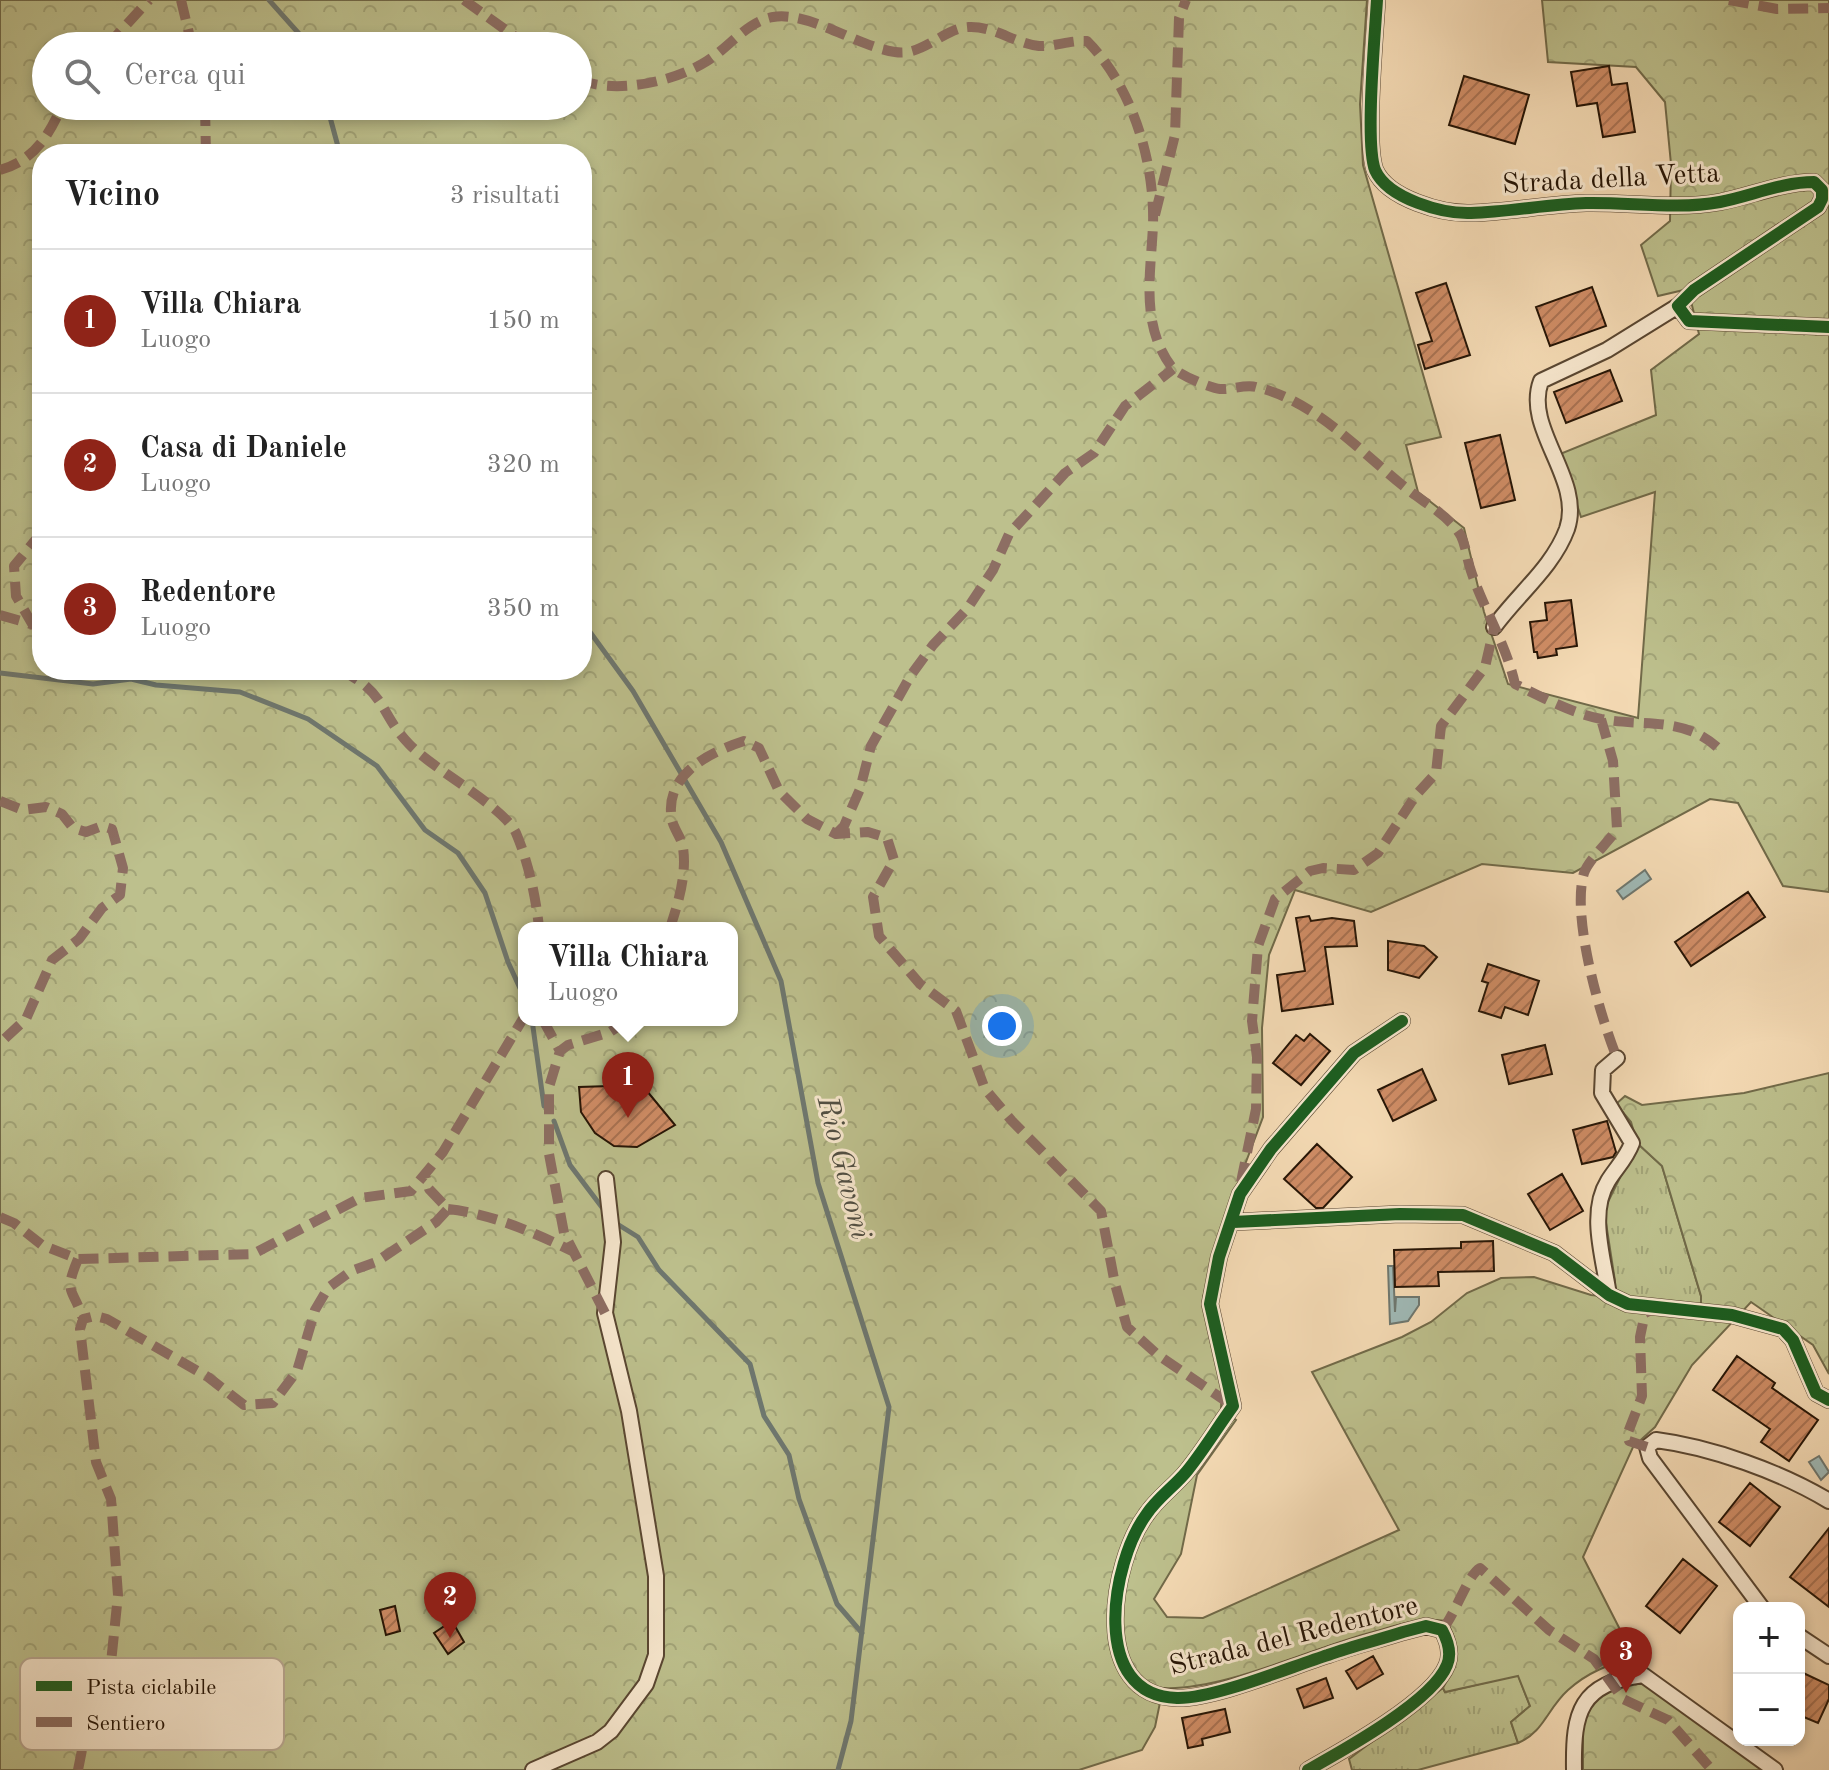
<!DOCTYPE html>
<html lang="it">
<head>
<meta charset="utf-8">
<style>
  body { margin:0; font-family:"Old Standard TT",serif; background:#f6f6f6; color:#222 }
  .controls { position:absolute; right:24px; bottom:24px; display:grid; overflow:hidden; border-radius:16px; box-shadow:0 4px 12px #0003 }
  .controls button { width:72px; height:72px; display:grid; place-items:center; padding:0; border:0; border-bottom:2px solid #e0e0e0; background:#fff; color:#222; font:40px sans-serif }
  .you { position:absolute; left:1002px; top:1026px; width:28px; height:28px; margin:-20px; border:6px solid #fff; border-radius:50%; background:#1a73e8; box-shadow:0 0 0 12px #1a73e833 }
  .badge { display:grid; place-items:center; width:52px; height:52px; border-radius:50%; background:#8f2418; color:#fff; font-size:26px; font-weight:700 }
  .pin { position:absolute; translate:-50% -66px; filter:drop-shadow(0 2px 4px #0008) }
  .pin::after { content:''; position:absolute; top:42px; width:28px; height:24px; background:inherit; clip-path:polygon(0 0,100% 0,50% 100%) }
  .popup { position:absolute; left:518px; top:922px; width:220px; height:104px; box-sizing:border-box; display:grid; place-content:center; border-radius:16px; background:#fff; filter:drop-shadow(0 2px 6px #0005); font-size:26px; white-space:nowrap; color:#767676 }
  .popup b { font-size:30px; color:#222 }
  .popup::after { content:''; position:absolute; left:50%; top:100%; margin-left:-16px; border:16px solid transparent; border-top-color:#fff }
  .list { margin:0; padding:0; list-style:none }
  h2 { display:flex; justify-content:space-between; align-items:center; height:104px; margin:0; padding:0 32px; font-size:34px }
  h2 small { font-size:26px; font-weight:400; color:#767676 }
  .list li { display:grid; grid-template-columns:52px 1fr auto; gap:24px; align-items:center; box-sizing:border-box; height:144px; padding:0 32px; border-top:2px solid #e0e0e0 }
  .list b { display:block; font-size:30px; white-space:nowrap }
  .list p { margin:0; font-size:26px; white-space:nowrap; color:#767676 }
  .list em { font-size:26px; font-style:normal; color:#767676 }
  .icon { flex:none; width:44px; height:44px; fill:none; stroke:currentColor; stroke-width:2; stroke-linecap:round; stroke-linejoin:round }
  .map { position:relative; flex:none; width:1829px; height:1770px; overflow:hidden }
  .search { position:absolute; background:#fff; box-shadow:0 4px 12px #0003; left:32px; top:32px; width:560px; height:88px; display:flex; align-items:center; gap:20px; box-sizing:border-box; padding:0 28px; border-radius:44px; color:#767676; font-size:30px }
  .panel { position:absolute; background:#fff; box-shadow:0 4px 12px #0003; left:32px; top:144px; width:560px; height:536px; border-radius:32px }
  .map>svg:first-child { display:block }
</style>
</head>
<body>
<div class="map">
<svg width="1829" height="1770" viewBox="0 0 1829 1770">
  <defs>
    <pattern id="grass-tufts" width="24" height="20" patternUnits="userSpaceOnUse" patternTransform="scale(2)"><rect width="24" height="20" fill="#bdc08d"/><path d="M3 7l-1-3M5 7V3M7 7l1-3M15 17l-1-3M17 17v-4M19 17l1-3" fill="none" stroke="#a2a478"/></pattern>
    <pattern id="forest-crowns" width="20" height="18" patternUnits="userSpaceOnUse" patternTransform="scale(2)"><rect width="20" height="18" fill="#bdc08d"/><path d="M2 6a3 3 0 1 1 6 0M12 15a3 3 0 1 1 6 0" fill="none" stroke="#a2a478"/></pattern>
    <pattern id="building-hatch" width="6" height="6" patternUnits="userSpaceOnUse" patternTransform="scale(2)"><rect width="6" height="6" fill="#d08d66"/><path d="M-1 1l2-2M0 6l6-6M5 7l2-2" fill="none" stroke="#a97252"/></pattern>
  </defs>
  <rect width="100%" height="100%" fill="#f5dbb5"/>
  <filter id="stains"><feTurbulence type="fractalNoise" baseFrequency=".0025" numOctaves="4"/><feColorMatrix values="0 0 0 0 .2 0 0 0 0 .09 0 0 0 0 .02 0 0 0 .5 -.17"/></filter>
  <radialGradient id="worn" r=".72"><stop offset=".6" stop-color="#630" stop-opacity="0"/><stop offset="1" stop-color="#630" stop-opacity=".3"/></radialGradient>
  <path fill="url(#grass-tufts)" stroke="#716a49" stroke-width="2" d="M 1637,1143 L 1662,1166 L 1701,1296 L 1701,1306 L 1624,1299 L 1613,1285 L 1615,1281 L 1604,1210 Z
    M 1518,1675 L 1530,1706 L 1511,1722 L 1518,1743 L 1418,1770 L 1352,1770 L 1349,1759 L 1443,1688 L 1445,1692 Z"/>
  <path fill="url(#forest-crowns)" stroke="#716a49" stroke-width="2" fill-rule="evenodd" d="M 0,0 L 1367,0 L 1360,104 L 1363,165 L 1441,437 L 1406,445 L 1418,492 L 1464,528 L 1484,612 L 1508,684 L 1638,718 L 1655,492 L 1581,517 L 1560,454 L 1656,415 L 1651,370 L 1699,334 L 1688,289 L 1658,296 L 1641,245 L 1670,221 L 1671,164 L 1665,102 L 1636,67 L 1548,62 L 1542,0 L 1829,0 L 1829,892 L 1783,886 L 1738,803 L 1710,799 L 1573,873 L 1482,864 L 1371,912 L 1295,890 L 1269,955 L 1262,1028 L 1263,1117 L 1219,1233 L 1203,1298 L 1222,1389 L 1221,1408 L 1236,1420 L 1197,1475 L 1181,1554 L 1154,1599 L 1167,1617 L 1203,1618 L 1399,1530 L 1312,1372 L 1402,1337 L 1431,1322 L 1467,1293 L 1501,1278 L 1534,1277 L 1591,1295 L 1701,1306 L 1701,1296 L 1662,1166 L 1637,1143 L 1631,1122 L 1616,1104 L 1625,1096 L 1642,1105 L 1744,1093 L 1829,1073 L 1829,1374 L 1813,1345 L 1751,1302 L 1692,1365 L 1655,1427 L 1633,1447 L 1583,1557 L 1634,1657 C 1608,1665 1588,1672 1568,1690 C 1547,1709 1544,1732 1518,1743 L 1511,1722 L 1530,1706 L 1518,1676 L 1445,1692 L 1443,1688 C 1457,1663 1462,1646 1446,1621 C 1420,1617 1398,1625 1373,1632 C 1311,1648 1224,1691 1163,1688 L 1155,1727 L 1142,1750 L 1079,1770 L 0,1770 ZM 46,46 L 578,46 L 578,106 L 46,106 ZM 42,154 L 582,154 L 582,670 L 42,670 ZM 524,928 L 732,928 L 732,1020 L 524,1020 Z
    M 1645,1682 L 1763,1770 L 1583,1770 L 1583,1717 L 1606,1687 Z"/>
  <path fill="#9fb9b6" stroke="#6e776f" stroke-width="2" d="M 1645,870 L 1651,879 L 1623,899 L 1617,891 Z
    M 1388,1266 L 1393,1266 L 1395,1312 L 1396,1297 L 1419,1297 L 1419,1305 L 1408,1321 L 1390,1324 Z
    M 1819,1456 L 1829,1472 L 1821,1480 L 1809,1462 Z"/>
  <g fill="none" stroke-linecap="round" stroke-linejoin="round">
    <path stroke="#6e776f" stroke-width="5" d="M 269,0 L 310,46
      M 327,106 L 340,154
      M 582,621 L 633,691 L 721,842 L 781,981 L 818,1183 L 889,1407 L 851,1721 L 838,1770
      M 0,673 L 93,684 L 131,679 L 156,685 L 240,692 L 308,719 L 377,766 L 425,830 L 458,853 L 485,893 L 508,962 L 524,997
      M 532,1020 L 544,1106
      M 554,1121 L 570,1165 L 604,1210
      M 614,1222 L 638,1237 L 659,1270 L 750,1364 L 764,1416 L 789,1455 L 799,1499 L 837,1604 L 862,1633"/>
  </g>
  <path fill="url(#building-hatch)" stroke="#251405" stroke-width="2" d="M 1609,66 L 1612,85 L 1627,83 L 1635,132 L 1603,137 L 1597,103 L 1577,106 L 1571,72 Z
    M 1464,76 L 1529,95 L 1515,144 L 1449,125 Z
    M 1446,283 L 1470,355 L 1425,369 L 1418,345 L 1432,341 L 1416,293 Z
    M 1592,287 L 1606,326 L 1550,346 L 1536,307 Z
    M 1610,370 L 1622,401 L 1566,423 L 1554,392 Z
    M 1500,435 L 1515,500 L 1481,508 L 1465,443 Z
    M 1571,600 L 1577,646 L 1556,649 L 1557,655 L 1538,658 L 1537,652 L 1534,652 L 1530,622 L 1547,620 L 1545,603 Z
    M 1748,892 L 1765,917 L 1691,966 L 1675,942 Z
    M 1309,916 L 1311,921 L 1332,918 L 1354,921 L 1357,946 L 1325,947 L 1333,1004 L 1282,1011 L 1277,975 L 1305,971 L 1296,918 Z
    M 1388,941 L 1424,946 L 1437,957 L 1419,978 L 1388,970 Z
    M 1488,964 L 1539,981 L 1528,1015 L 1505,1007 L 1501,1018 L 1479,1011 L 1488,983 L 1482,981 Z
    M 1310,1034 L 1330,1051 L 1301,1085 L 1273,1063 L 1296,1035 L 1304,1041 Z
    M 1545,1045 L 1552,1074 L 1509,1084 L 1502,1055 Z
    M 1422,1069 L 1436,1100 L 1393,1121 L 1378,1090 Z
    M 642,1085 L 675,1125 L 637,1147 L 614,1146 L 595,1133 L 581,1112 L 579,1087 Z
    M 1607,1121 L 1616,1152 L 1613,1157 L 1582,1164 L 1573,1130 Z
    M 1317,1144 L 1352,1177 L 1323,1208 L 1316,1208 L 1284,1179 Z
    M 1562,1174 L 1583,1211 L 1550,1230 L 1528,1194 Z
    M 1493,1241 L 1494,1271 L 1438,1272 L 1439,1286 L 1395,1287 L 1394,1250 L 1461,1248 L 1461,1242 Z
    M 1737,1356 L 1775,1383 L 1772,1388 L 1818,1420 L 1789,1461 L 1761,1442 L 1770,1429 L 1713,1390 Z
    M 1750,1483 L 1780,1507 L 1750,1546 L 1719,1522 Z
    M 1829,1528 L 1829,1607 L 1790,1577 Z
    M 1683,1559 L 1717,1586 L 1680,1633 L 1646,1606 Z
    M 395,1606 L 400,1631 L 386,1635 L 380,1610 Z
    M 452,1621 L 464,1642 L 448,1654 L 434,1633 Z
    M 1373,1656 L 1383,1674 L 1357,1689 L 1346,1671 Z
    M 1799,1671 L 1829,1685 L 1829,1699 L 1818,1723 L 1799,1715 Z
    M 1326,1678 L 1333,1698 L 1304,1708 L 1297,1689 Z
    M 1225,1709 L 1230,1732 L 1202,1739 L 1203,1745 L 1188,1748 L 1182,1718 Z"/>
  <g fill="none" stroke-linecap="round" stroke-linejoin="round">
    <g stroke="#594631" stroke-width="18">
      <path id="street" d="M 1377,0 C 1375,34 1365,143 1375,170 C 1388,199 1443,214 1471,213 C 1510,212 1548,204 1586,203 C 1630,202 1676,210 1720,202 C 1751,196 1782,182 1814,182 L 1822,190 L 1822,199 L 1818,207 L 1694,290 L 1678,306 L 1689,321 L 1829,327
        M 1494,627 C 1518,594 1553,567 1567,529 C 1584,479 1523,429 1541,381 L 1607,350 L 1678,306
        M 1233,1222 L 1400,1214 L 1463,1215 L 1554,1253 L 1609,1295 L 1628,1304 L 1732,1315 L 1783,1329 L 1793,1340 L 1816,1393 L 1829,1400
        M 1609,1295 C 1604,1260 1588,1213 1608,1181 C 1616,1168 1626,1159 1632,1143 L 1602,1093 L 1603,1070 L 1617,1058
        M 1762,1608 L 1650,1458 L 1647,1447 L 1656,1440 C 1711,1447 1781,1472 1829,1501
        M 1799,1636 L 1829,1656
        M 533,1770 L 597,1742 L 611,1731 L 646,1684 L 656,1655 L 656,1576 L 629,1411 L 605,1313 L 613,1242 L 606,1179
        M 1308,1770 C 1342,1751 1433,1701 1447,1665 C 1452,1653 1448,1641 1442,1630 L 1426,1626 L 1403,1632 C 1378,1640 1353,1646 1328,1655 C 1290,1667 1214,1699 1177,1698 C 1089,1696 1111,1563 1146,1515 C 1157,1498 1175,1486 1187,1471 C 1204,1450 1217,1428 1233,1406 L 1210,1304 L 1219,1257 L 1240,1194 L 1271,1149 L 1354,1053 L 1402,1021
        M 1574,1770 C 1573,1711 1580,1684 1643,1675 L 1775,1770"/>
    </g>
    <use href="#street" stroke="#f8e8cf" stroke-width="14"/>
    <path stroke="#8d6e63" stroke-width="10" stroke-dasharray="20 10" stroke-linecap="butt" d="M 181,0 L 192,46
      M 464,0 L 528,46
      M 1729,0 L 1777,9 L 1829,8
      M 107,46 L 149,0
      M 578,79 C 614,95 674,82 707,61 C 728,48 748,21 773,17 C 809,11 856,46 895,52 C 922,57 944,28 969,27 C 994,26 1014,43 1039,46 C 1054,47 1070,40 1087,41 C 1132,86 1155,162 1153,225 C 1151,272 1140,324 1171,366 C 1177,374 1210,388 1220,389 C 1232,390 1245,384 1256,387 C 1317,401 1363,455 1411,492 C 1428,505 1450,517 1461,536 C 1466,546 1467,560 1471,571 C 1484,610 1506,644 1515,684 C 1542,697 1571,713 1601,719 C 1644,727 1682,716 1717,747
      M 205,106 L 206,154
      M 0,170 C 34,160 48,137 62,106
      M 1155,215 L 1175,135 L 1179,18 L 1186,0
      M 0,615 L 38,626
      M 34,627 L 16,596 L 14,566 L 42,532
      M 340,670 C 387,692 379,713 409,744 C 434,770 503,806 516,833 C 528,861 536,897 539,928
      M 1601,719 L 1613,761 L 1617,829 C 1608,843 1589,859 1584,873 C 1571,916 1600,1016 1617,1058
      M 0,801 L 23,810 L 46,807 L 62,814 L 73,828 L 86,832 L 102,826 L 112,829 L 123,868 L 120,895 L 102,908 L 79,939 L 52,960 L 26,1019 L 0,1043
      M 836,834 L 844,826 L 860,789 L 871,746 L 911,675 L 933,645 L 967,609 L 993,570 L 1009,534 L 1065,473 L 1094,453 L 1125,406 L 1173,369
      M 670,928 C 678,904 687,874 683,848 C 682,838 674,830 672,820 C 663,775 710,752 744,741 L 759,748 L 779,791 L 807,819 L 836,834 L 868,832 L 887,838 L 894,860 L 873,897 L 879,936 L 920,984 L 956,1011 L 985,1089 L 1012,1121 L 1101,1211 L 1115,1284 L 1127,1327 L 1158,1355 L 1233,1406
      M 543,1020 L 560,1051
      M 1241,1182 L 1256,1109 L 1257,1057 L 1252,1021 L 1258,946 L 1275,899 L 1310,871 L 1323,868 L 1354,870 L 1378,853 L 1416,795 L 1436,773 L 1441,726 L 1485,667 L 1494,628
      M 448,1209 C 492,1214 533,1232 572,1251
      M 0,1217 L 14,1223 L 42,1245 L 78,1259 L 253,1254 L 360,1198 L 411,1191 L 443,1152 L 524,1017
      M 78,1259 C 63,1295 73,1287 83,1319
      M 605,1313 L 564,1233 L 549,1154 L 549,1087 L 560,1051 L 568,1045 L 610,1032 L 628,1020
      M 1647,1447 L 1629,1441 L 1627,1435 L 1642,1396 L 1640,1337 L 1645,1313 L 1655,1308
      M 1442,1630 C 1456,1613 1467,1576 1480,1568 L 1549,1630 L 1594,1659 L 1623,1699 L 1668,1720 L 1712,1770
      M 78,1770 L 83,1745 L 109,1682 L 118,1595 L 111,1499 L 96,1462 L 80,1329 L 83,1319 L 95,1316 L 107,1319 L 208,1377 L 244,1405 L 273,1403 L 297,1371 L 315,1310 L 328,1288 L 351,1271 L 376,1262 L 436,1222 L 448,1209 L 429,1189 L 425,1175"/>
    <g stroke="#f8e8cf" stroke-width="17">
      <path id="cycleway" d="M 1377,0 C 1375,34 1365,143 1375,170 C 1388,199 1443,214 1471,213 C 1510,212 1548,204 1586,203 C 1630,202 1676,210 1720,202 C 1751,196 1782,182 1814,182 L 1822,190 L 1822,199 L 1818,207 L 1694,290 L 1678,306 L 1689,321 L 1829,327
        M 1233,1222 L 1400,1214 L 1463,1215 L 1554,1253 L 1609,1295 L 1628,1304 L 1732,1315 L 1783,1329 L 1793,1340 L 1816,1393 L 1829,1400
        M 1308,1770 C 1342,1751 1433,1701 1447,1665 C 1452,1653 1448,1641 1442,1630 L 1426,1626 L 1403,1632 C 1378,1640 1353,1646 1328,1655 C 1290,1667 1214,1699 1177,1698 C 1089,1696 1111,1563 1146,1515 C 1157,1498 1175,1486 1187,1471 C 1204,1450 1217,1428 1233,1406 L 1210,1304 L 1219,1257 L 1240,1194 L 1271,1149 L 1354,1053 L 1402,1021"/>
    </g>
    <use href="#cycleway" stroke="#1b5e20" stroke-width="12"/>
  </g>
  <g text-anchor="middle" dominant-baseline="central" stroke-width="6" stroke-linejoin="round" paint-order="stroke">
    <g font-size="28" fill="#251405" stroke="#f8e8cf">
      <text transform="translate(1611 180) rotate(-3)">Strada della Vetta</text>
      <text transform="translate(1294 1637) rotate(-14)">Strada del Redentore</text>
    </g>
    <g font-size="30" font-style="italic" fill="#504e43" stroke="#f8e8cf">
      <text transform="translate(843 1168) rotate(76)">Rio Gavoni</text>
    </g>
  </g>
  <rect x="20" y="1658" width="264" height="92" rx="12" fill="#f8e8cf" stroke="#b9a892" stroke-width="2"/>
  <rect x="36" y="1681" width="36" height="10" fill="#1b5e20"/>
  <rect x="36" y="1717" width="36" height="10" fill="#8d6e63"/>
  <g font-size="22" fill="#251405">
    <text x="86" y="1694">Pista ciclabile</text>
    <text x="86" y="1730">Sentiero</text>
  </g>
  <rect width="100%" height="100%" filter="url(#stains)"/>
  <rect width="100%" height="100%" fill="url(#worn)"/>
</svg>
<div class="controls">
<button>+</button>
<button>−</button>
</div>
<div class="you"></div>
<div class="pin badge" style="left:628px;top:1118px">1</div>
<div class="popup"><b>Villa Chiara</b>Luogo</div>
<div class="pin badge" style="left:450px;top:1638px">2</div>
<div class="pin badge" style="left:1626px;top:1693px">3</div>
<div class="search"><svg class="icon" aria-label="search" viewBox="0 0 24 24"><circle cx="10" cy="10" r="6"/><path d="M15 15l6 6"/></svg>Cerca qui</div>
<section class="panel">
<h2>Vicino<small>3 risultati</small></h2>
<ul class="list">
<li><span class="badge">1</span><div><b>Villa Chiara</b><p>Luogo</p></div><em>150 m</em></li>
<li><span class="badge">2</span><div><b>Casa di Daniele</b><p>Luogo</p></div><em>320 m</em></li>
<li><span class="badge">3</span><div><b>Redentore</b><p>Luogo</p></div><em>350 m</em></li>
</ul>
</section>
</div>
</body>
</html>
